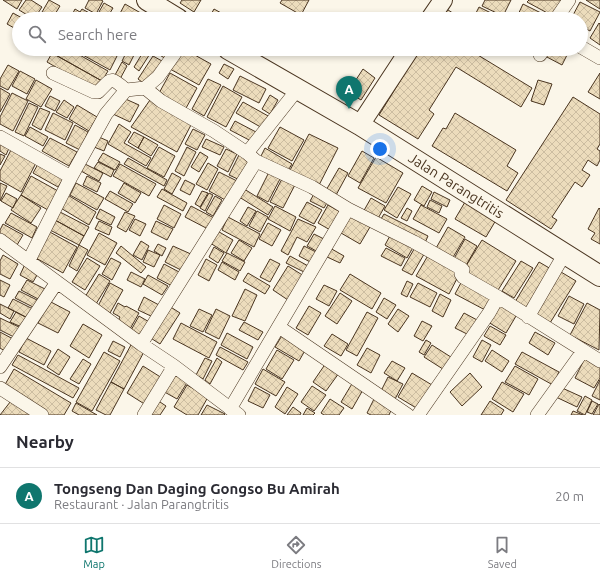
<!DOCTYPE html>
<html lang="en">
<head>
<meta charset="utf-8">
<style>
  body { margin:0; font-family:Ubuntu,sans-serif; background:#f2f2f3; color:#2b2b33 }
  .you { position:absolute; left:380px; top:149px; width:14px; height:14px; margin:-10px; border:3px solid #fff; border-radius:50%; background:#1a73e8; box-shadow:0 0 0 6px #1a73e833 }
  .badge { display:grid; place-items:center; width:26px; height:26px; border-radius:50%; background:#0f766e; color:#fff; font-size:13px; font-weight:700 }
  .pin { position:absolute; translate:-50% -33px; filter:drop-shadow(0 1px 2px #0008) }
  .pin::after { content:''; position:absolute; top:21px; width:14px; height:12px; background:inherit; clip-path:polygon(0 0,100% 0,50% 100%) }
  .list { margin:0; padding:0; list-style:none }
  h2 { display:flex; justify-content:space-between; align-items:center; height:52px; margin:0; padding:0 16px; font-size:17px }
  h2 small { font-size:13px; font-weight:400; color:#7c7c81 }
  .list li { display:grid; grid-template-columns:26px 1fr auto; gap:12px; align-items:center; box-sizing:border-box; height:56px; padding:0 16px; border-top:1px solid #e1e1e2 }
  .list b { display:block; font-size:15px; white-space:nowrap }
  .list p { margin:0; font-size:13px; white-space:nowrap; color:#7c7c81 }
  .list em { font-size:13px; font-style:normal; color:#7c7c81 }
  .icon { flex:none; width:22px; height:22px; fill:none; stroke:currentColor; stroke-width:2; stroke-linecap:round; stroke-linejoin:round }
  .map { position:relative; flex:none; width:600px; height:415px; overflow:hidden }
  .search { position:absolute; background:#fff; box-shadow:0 2px 6px #0003; left:12px; right:12px; top:12px; height:44px; display:flex; align-items:center; gap:10px; box-sizing:border-box; padding:0 14px; border-radius:22px; color:#7c7c81; font-size:15px }
  .sheet { height:108px; background:#fff }
  nav { display:flex; justify-content:space-around; align-items:center; box-sizing:border-box; height:56px; border-top:1px solid #e1e1e2; background:#fff; font-size:11px; color:#7c7c81 }
  nav a { display:grid; justify-items:center; gap:2px }
  nav .on { color:#0f766e }
  .map>svg:first-child { display:block }
</style>
</head>
<body>
<div class="map">
<svg width="600" height="415" viewBox="0 0 600 415">
  <defs>
    <pattern id="building-cross-hatch" width="8" height="8" patternUnits="userSpaceOnUse"><rect width="8" height="8" fill="#ecdcbc"/><path d="M0 0l8 8M0 8l8-8" fill="none" stroke="#ccbda1"/></pattern>
  </defs>
  <rect width="100%" height="100%" fill="#fbf6e9"/>
  <path fill="url(#building-cross-hatch)" stroke="#4a3520" d="M 3,0 L 22,0 L 17,9 Z
    M 26,0 L 31,0 L 42,7 L 34,19 L 19,10 Z
    M 49,0 L 60,6 L 52,19 L 38,19 Z
    M 89,0 L 101,0 L 103,1 L 96,14 L 85,8 Z
    M 182,0 L 201,0 L 194,12 L 180,3 Z
    M 282,0 L 309,0 L 301,15 L 280,3 Z
    M 485,0 L 511,0 L 503,16 L 482,6 Z
    M 529,0 L 560,0 L 561,1 L 553,16 L 527,2 Z
    M 586,0 L 600,0 L 600,9 Z
    M 580,2 L 600,12 L 590,31 L 581,26 L 581,19 L 571,19 Z
    M 104,3 L 113,8 L 107,18 L 108,19 L 95,19 Z
    M 125,4 L 146,16 L 144,19 L 117,19 Z
    M 523,4 L 547,16 L 546,19 L 516,19 Z
    M 479,7 L 499,17 L 498,19 L 473,19 Z
    M 445,8 L 462,19 L 438,19 Z
    M 75,9 L 80,12 L 82,9 L 95,16 L 93,19 L 70,19 Z
    M 214,9 L 232,19 L 210,19 L 209,18 Z
    M 13,13 L 22,18 L 19,19 L 19,23 L 16,29 L 7,24 Z
    M 599,23 L 600,24 L 600,45 L 590,38 Z
    M 55,49 L 69,49 L 108,71 L 102,81 L 52,53 Z
    M 72,49 L 105,49 L 117,56 L 110,70 Z
    M 128,49 L 135,53 L 129,65 L 122,61 Z
    M 145,49 L 153,49 L 139,71 L 134,67 Z
    M 157,49 L 172,49 L 166,59 L 155,52 Z
    M 184,49 L 211,64 L 199,85 L 170,69 Z
    M 420,49 L 468,49 L 532,88 L 521,107 L 456,67 L 429,110 L 434,114 L 418,139 L 379,115 Z
    M 549,49 L 565,49 L 569,51 L 562,65 L 545,56 Z
    M 52,53 L 102,81 L 97,91 L 47,62 Z
    M 153,56 L 162,61 L 146,85 L 138,79 Z
    M 122,62 L 127,66 L 120,79 L 115,75 Z
    M 224,64 L 234,69 L 228,79 L 219,73 Z
    M 8,65 L 19,71 L 8,90 L 0,86 L 0,79 Z
    M 363,69 L 375,78 L 361,100 L 348,92 Z
    M 20,71 L 35,79 L 27,94 L 12,86 Z
    M 170,73 L 197,88 L 185,110 L 158,95 Z
    M 600,73 L 600,99 L 588,92 Z
    M 240,76 L 266,89 L 259,103 L 233,90 Z
    M 208,79 L 221,85 L 204,116 L 192,109 Z
    M 36,80 L 52,89 L 41,107 L 26,99 Z
    M 538,80 L 552,84 L 544,105 L 531,101 Z
    M 223,86 L 242,97 L 226,127 L 207,117 Z
    M 0,88 L 10,94 L 0,112 Z
    M 12,93 L 28,101 L 13,131 L 0,124 L 0,117 Z
    M 270,95 L 278,100 L 270,114 L 262,109 Z
    M 50,96 L 60,101 L 55,111 L 45,106 Z
    M 121,97 L 139,105 L 130,122 L 113,114 Z
    M 573,97 L 600,114 L 600,144 L 597,149 L 600,151 L 600,160 L 597,166 L 588,160 L 582,170 L 590,175 L 582,187 L 575,182 L 552,217 L 557,220 L 551,229 L 506,200 Z
    M 64,100 L 74,107 L 67,118 L 56,112 Z
    M 150,100 L 192,123 L 177,152 L 131,127 Z
    M 243,102 L 270,117 L 264,129 L 236,113 Z
    M 29,103 L 38,107 L 24,136 L 15,132 Z
    M 77,105 L 97,117 L 89,131 L 69,119 Z
    M 40,108 L 50,112 L 41,130 L 32,125 Z
    M 53,113 L 73,123 L 65,140 L 45,130 Z
    M 455,113 L 516,150 L 507,166 L 518,173 L 507,191 L 432,146 L 443,128 L 446,129 Z
    M 235,121 L 256,132 L 251,141 L 230,130 Z
    M 119,124 L 131,132 L 124,143 L 151,158 L 146,166 L 108,144 Z
    M 75,125 L 88,132 L 80,150 L 66,143 Z
    M 30,127 L 48,137 L 43,146 L 25,136 Z
    M 280,127 L 304,140 L 292,161 L 268,148 Z
    M 193,129 L 205,135 L 197,150 L 185,144 Z
    M 134,132 L 144,137 L 138,148 L 128,142 Z
    M 309,134 L 338,148 L 317,189 L 288,174 Z
    M 99,137 L 108,141 L 104,151 L 94,147 Z
    M 144,137 L 158,145 L 151,156 L 138,148 Z
    M 50,138 L 77,152 L 69,166 L 42,151 Z
    M 206,139 L 224,147 L 220,155 L 202,147 Z
    M 0,140 L 10,146 L 6,155 L 0,151 Z
    M 159,147 L 175,156 L 164,177 L 147,168 Z
    M 187,147 L 196,152 L 184,176 L 175,171 Z
    M 265,148 L 292,164 L 286,174 L 260,158 Z
    M 226,149 L 237,154 L 228,172 L 217,166 Z
    M 11,150 L 36,163 L 21,192 L 0,180 L 0,171 Z
    M 362,151 L 374,158 L 360,183 L 348,176 Z
    M 200,152 L 208,157 L 199,172 L 191,167 Z
    M 103,153 L 120,162 L 115,170 L 98,161 Z
    M 240,153 L 253,160 L 242,181 L 229,175 Z
    M 0,154 L 5,156 L 0,165 Z
    M 376,157 L 403,173 L 386,203 L 358,188 Z
    M 128,158 L 167,180 L 164,186 L 124,164 Z
    M 98,162 L 114,170 L 111,177 L 94,168 Z
    M 208,163 L 218,169 L 207,190 L 196,184 Z
    M 38,164 L 64,178 L 58,187 L 33,173 Z
    M 85,164 L 103,173 L 99,181 L 81,171 Z
    M 120,164 L 156,184 L 149,196 L 113,176 Z
    M 339,168 L 348,173 L 335,197 L 325,192 Z
    M 219,172 L 237,181 L 227,201 L 209,191 Z
    M 269,172 L 280,179 L 268,202 L 257,196 Z
    M 172,173 L 181,178 L 172,194 L 164,189 Z
    M 284,175 L 297,181 L 283,208 L 270,202 Z
    M 31,176 L 58,191 L 48,210 L 21,195 Z
    M 87,176 L 101,183 L 97,192 L 83,185 Z
    M 185,180 L 195,185 L 190,195 L 180,190 Z
    M 0,183 L 7,186 L 0,201 Z
    M 76,183 L 104,198 L 97,210 L 70,195 Z
    M 124,183 L 141,193 L 135,203 L 118,193 Z
    M 422,186 L 432,192 L 424,206 L 414,200 Z
    M 241,187 L 273,207 L 268,215 L 236,195 Z
    M 398,187 L 411,194 L 397,218 L 384,210 Z
    M 162,189 L 187,203 L 183,211 L 157,197 Z
    M 110,191 L 133,204 L 128,212 L 105,199 Z
    M 202,191 L 208,193 L 200,207 L 195,204 Z
    M 434,192 L 450,200 L 447,207 L 431,199 Z
    M 6,193 L 17,199 L 13,208 L 1,201 Z
    M 209,193 L 213,195 L 205,211 L 200,208 Z
    M 66,194 L 96,212 L 89,225 L 59,207 Z
    M 314,194 L 328,201 L 324,208 L 310,201 Z
    M 21,195 L 41,208 L 31,223 L 11,210 Z
    M 215,196 L 222,200 L 213,216 L 206,212 Z
    M 371,198 L 385,206 L 376,222 L 362,214 Z
    M 430,200 L 442,206 L 439,213 L 427,207 Z
    M 307,202 L 322,210 L 314,224 L 299,216 Z
    M 465,202 L 496,220 L 486,237 L 455,219 Z
    M 164,205 L 181,214 L 174,228 L 157,219 Z
    M 328,205 L 342,213 L 332,231 L 318,223 Z
    M 421,205 L 447,219 L 439,233 L 413,219 Z
    M 191,206 L 214,218 L 208,229 L 185,217 Z
    M 275,206 L 296,217 L 290,231 L 268,219 Z
    M 248,207 L 256,211 L 247,226 L 240,221 Z
    M 407,208 L 412,211 L 407,221 L 401,218 Z
    M 599,208 L 600,209 L 600,244 L 591,239 L 595,233 L 588,229 Z
    M 100,209 L 115,217 L 111,225 L 96,218 Z
    M 257,211 L 268,217 L 260,232 L 249,226 Z
    M 60,212 L 89,227 L 84,236 L 55,220 Z
    M 125,212 L 135,216 L 126,232 L 117,227 Z
    M 11,213 L 37,227 L 32,238 L 5,223 Z
    M 384,214 L 428,236 L 424,245 L 379,222 Z
    M 350,216 L 370,227 L 360,244 L 341,233 Z
    M 228,217 L 260,234 L 254,247 L 222,230 Z
    M 135,219 L 146,224 L 140,236 L 129,230 Z
    M 298,219 L 316,227 L 307,242 L 297,237 L 288,255 L 281,251 Z
    M 55,220 L 84,236 L 79,245 L 50,230 Z
    M 99,221 L 112,227 L 109,235 L 95,229 Z
    M 156,221 L 173,229 L 167,240 L 151,232 Z
    M 268,223 L 281,230 L 272,246 L 259,239 Z
    M 3,224 L 23,235 L 17,245 L 0,236 L 0,230 Z
    M 448,227 L 465,237 L 452,259 L 435,250 Z
    M 214,229 L 233,240 L 226,253 L 207,241 Z
    M 48,231 L 77,247 L 63,273 L 34,257 Z
    M 392,232 L 415,244 L 407,258 L 385,245 Z
    M 99,233 L 117,243 L 105,265 L 87,255 Z
    M 314,234 L 326,240 L 320,253 L 307,246 Z
    M 465,239 L 477,246 L 464,269 L 452,262 Z
    M 239,240 L 252,248 L 244,261 L 231,253 Z
    M 482,240 L 516,261 L 495,295 L 461,274 Z
    M 141,241 L 149,246 L 142,260 L 133,255 Z
    M 158,244 L 166,248 L 162,256 L 154,251 Z
    M 417,244 L 427,249 L 412,275 L 402,270 Z
    M 79,245 L 88,250 L 77,271 L 69,266 Z
    M 121,246 L 146,267 L 141,273 L 116,253 Z
    M 173,246 L 193,255 L 185,272 L 165,262 Z
    M 304,246 L 318,253 L 312,263 L 299,256 Z
    M 214,247 L 224,253 L 218,263 L 209,257 Z
    M 330,248 L 344,256 L 340,263 L 325,256 Z
    M 386,248 L 405,258 L 401,266 L 381,256 Z
    M 148,250 L 160,255 L 154,267 L 143,262 Z
    M 430,252 L 462,269 L 449,294 L 416,276 Z
    M 227,253 L 245,262 L 240,271 L 222,261 Z
    M 3,255 L 18,264 L 10,279 L 0,274 L 0,261 Z
    M 290,256 L 310,267 L 306,273 L 286,263 Z
    M 87,258 L 100,266 L 85,290 L 72,282 Z
    M 111,258 L 121,263 L 112,280 L 102,274 Z
    M 206,259 L 217,265 L 209,281 L 198,275 Z
    M 270,259 L 280,264 L 270,282 L 260,277 Z
    M 521,261 L 533,268 L 514,298 L 502,291 Z
    M 26,262 L 40,270 L 33,282 L 20,275 Z
    M 222,262 L 239,272 L 235,280 L 218,270 Z
    M 539,262 L 551,269 L 527,309 L 515,302 Z
    M 164,264 L 181,273 L 174,287 L 157,278 Z
    M 288,266 L 304,276 L 288,300 L 273,290 Z
    M 131,272 L 145,279 L 141,287 L 127,280 Z
    M 561,272 L 576,281 L 550,323 L 535,313 Z
    M 248,273 L 270,286 L 265,294 L 243,281 Z
    M 99,274 L 110,281 L 96,304 L 85,297 Z
    M 350,274 L 381,293 L 372,309 L 340,290 Z
    M 148,275 L 168,286 L 162,295 L 143,284 Z
    M 463,279 L 495,297 L 487,311 L 455,294 Z
    M 0,280 L 10,285 L 4,297 L 0,295 Z
    M 27,280 L 45,289 L 40,300 L 21,290 Z
    M 407,281 L 413,284 L 407,297 L 401,294 Z
    M 110,283 L 123,290 L 110,313 L 98,306 Z
    M 418,283 L 437,293 L 430,307 L 410,297 Z
    M 324,285 L 337,291 L 329,306 L 316,299 Z
    M 245,289 L 257,295 L 245,321 L 232,316 Z
    M 19,291 L 39,301 L 35,308 L 15,298 Z
    M 340,293 L 352,301 L 337,324 L 325,316 Z
    M 440,294 L 451,300 L 443,317 L 432,311 Z
    M 569,296 L 584,304 L 574,324 L 558,316 Z
    M 144,297 L 159,305 L 153,317 L 138,310 Z
    M 384,298 L 396,305 L 387,319 L 376,312 Z
    M 13,299 L 35,310 L 30,319 L 8,308 Z
    M 49,301 L 70,312 L 58,333 L 38,323 Z
    M 501,301 L 519,311 L 506,333 L 488,322 Z
    M 118,303 L 125,307 L 126,306 L 139,313 L 130,329 L 117,323 L 120,317 L 113,313 Z
    M 587,303 L 600,310 L 599,350 L 570,335 Z
    M 0,304 L 14,311 L 10,319 L 0,313 Z
    M 166,304 L 180,313 L 160,344 L 146,335 Z
    M 309,306 L 321,313 L 308,335 L 296,328 Z
    M 199,309 L 212,315 L 203,332 L 190,326 Z
    M 216,309 L 230,316 L 219,339 L 205,332 Z
    M 398,309 L 409,316 L 398,332 L 388,324 Z
    M 16,312 L 29,319 L 24,328 L 10,322 Z
    M 367,312 L 378,318 L 357,356 L 346,350 Z
    M 464,313 L 479,321 L 471,336 L 455,328 Z
    M 139,316 L 151,323 L 142,338 L 130,332 Z
    M 0,318 L 21,328 L 16,338 L 0,330 Z
    M 422,321 L 432,326 L 423,341 L 414,336 Z
    M 244,322 L 263,332 L 258,340 L 239,330 Z
    M 181,323 L 217,342 L 209,358 L 173,339 Z
    M 83,324 L 102,335 L 89,358 L 70,346 Z
    M 490,326 L 506,335 L 500,345 L 484,336 Z
    M 0,332 L 15,340 L 8,353 L 0,348 Z
    M 535,332 L 555,343 L 548,355 L 529,343 Z
    M 227,333 L 253,347 L 247,359 L 221,345 Z
    M 283,334 L 307,347 L 299,361 L 275,347 Z
    M 332,334 L 348,344 L 341,356 L 324,346 Z
    M 26,338 L 51,351 L 44,365 L 19,352 Z
    M 426,340 L 431,343 L 424,355 L 419,352 Z
    M 482,340 L 491,345 L 482,362 L 473,357 Z
    M 113,341 L 125,347 L 120,357 L 108,351 Z
    M 132,343 L 145,350 L 124,389 L 111,382 Z
    M 432,345 L 454,359 L 446,371 L 424,357 Z
    M 220,347 L 248,362 L 243,370 L 216,355 Z
    M 367,348 L 380,355 L 371,373 L 357,365 Z
    M 58,349 L 70,357 L 59,375 L 47,367 Z
    M 277,350 L 294,360 L 282,379 L 266,369 Z
    M 492,350 L 509,361 L 502,372 L 485,361 Z
    M 104,352 L 120,361 L 92,411 L 76,402 Z
    M 522,352 L 559,372 L 553,385 L 515,364 Z
    M 18,355 L 79,388 L 73,398 L 12,365 Z
    M 205,358 L 212,361 L 203,379 L 196,375 Z
    M 217,358 L 222,362 L 210,384 L 205,380 Z
    M 585,358 L 600,366 L 600,378 L 594,388 L 575,378 Z
    M 83,359 L 91,364 L 79,384 L 70,379 Z
    M 392,361 L 405,368 L 397,381 L 384,373 Z
    M 326,363 L 339,373 L 326,391 L 313,382 Z
    M 143,366 L 162,378 L 146,405 L 127,393 Z
    M 515,366 L 538,379 L 529,395 L 505,382 Z
    M 14,369 L 71,403 L 64,415 L 48,415 L 3,388 Z
    M 263,369 L 285,382 L 276,396 L 255,384 Z
    M 172,372 L 188,381 L 177,399 L 161,390 Z
    M 412,373 L 432,385 L 418,409 L 398,397 Z
    M 470,373 L 482,387 L 462,406 L 450,392 Z
    M 388,377 L 403,384 L 394,401 L 380,393 Z
    M 600,380 L 600,400 L 592,396 Z
    M 111,382 L 124,389 L 110,415 L 106,415 L 96,410 Z
    M 353,382 L 364,388 L 352,409 L 341,402 Z
    M 502,382 L 524,394 L 513,412 L 492,399 Z
    M 187,385 L 208,397 L 198,415 L 187,415 L 174,407 Z
    M 312,386 L 326,395 L 314,411 L 301,402 Z
    M 255,387 L 270,395 L 263,408 L 248,401 Z
    M 287,387 L 298,394 L 285,414 L 275,407 Z
    M 560,387 L 582,397 L 577,407 L 556,397 Z
    M 585,396 L 592,400 L 585,415 L 577,411 Z
    M 14,397 L 37,415 L 0,415 Z
    M 330,399 L 344,408 L 339,415 L 324,415 L 321,413 Z
    M 374,399 L 392,408 L 389,415 L 371,415 L 367,413 Z
    M 157,400 L 166,406 L 160,415 L 148,415 Z
    M 490,401 L 504,410 L 501,415 L 481,415 Z
    M 592,401 L 598,404 L 592,414 L 587,412 Z
    M 76,403 L 97,415 L 79,415 L 72,411 Z
    M 599,404 L 600,405 L 600,415 L 593,415 Z
    M 207,405 L 225,414 L 224,415 L 201,415 Z
    M 293,407 L 301,413 L 300,415 L 287,415 Z
    M 307,408 L 315,413 L 313,415 L 303,415 Z
    M 573,411 L 583,415 L 571,415 Z"/>
  <g fill="none" stroke-linecap="round" stroke-linejoin="round">
    <g stroke="#4a3520" stroke-width="14">
      <path id="street" d="M 556,19 L 569,0
        M 581,47 L 600,58
        M 540,55 L 544,49
        M 53,73 L 94,92 L 98,92 C 112,79 109,75 126,90
        M 145,88 L 161,101 L 214,131 L 247,153 L 256,161 L 312,187 L 348,209 L 414,242 L 462,269 L 463,270 L 461,274 L 463,277 L 498,297 L 600,361
        M 0,137 L 71,177
        M 247,153 L 297,90
        M 0,240 L 141,344 L 174,366 L 239,415
        M 29,260 L 71,177 L 106,114 L 126,90 L 145,88 L 158,77 L 178,49
        M 528,317 L 565,253
        M 279,327 L 408,415
        M 141,344 L 256,161
        M 0,367 L 57,282
        M 0,388 L 42,415
        M 230,409 L 348,209
        M 144,415 L 174,366
        M 418,415 L 489,313 L 498,297
        M 537,415 L 583,351"/>
    </g>
    <g stroke="#4a3520" stroke-width="20">
      <path id="secondary" d="M 430,19 L 443,0
        M 360,125 L 410,49"/>
    </g>
    <g stroke="#4a3520" stroke-width="22">
      <g id="primary">
        <path d="M 147,0 L 178,19"/>
        <path id="s1" d="M 228,49 L 360,125 L 600,276"/>
      </g>
    </g>
    <use href="#street" stroke="#fbf6e9" stroke-width="13"/>
    <use href="#secondary" stroke="#fbf6e9" stroke-width="18"/>
    <use href="#primary" stroke="#fbf6e9" stroke-width="20"/>
  </g>
  <g text-anchor="middle" dominant-baseline="central" stroke-width="3" stroke-linejoin="round" paint-order="stroke">
    <g font-size="14" fill="#4a3520" stroke="#fbf6e9">
      <text stroke="none"><textPath href="#s1" startOffset="266">Jalan Parangtritis</textPath></text>
    </g>
  </g>
</svg>
<div class="you"></div>
<div class="pin badge" style="left:349px;top:109px">A</div>
<div class="search"><svg class="icon" aria-label="search" viewBox="0 0 24 24"><circle cx="10" cy="10" r="6"/><path d="M15 15l6 6"/></svg>Search here</div>
</div>
<section class="sheet">
<h2>Nearby<small></small></h2>
<ul class="list">
<li><span class="badge">A</span><div><b>Tongseng Dan Daging Gongso Bu Amirah</b><p>Restaurant · Jalan Parangtritis</p></div><em>20 m</em></li>
</ul>
</section>
<nav>
<a class="on"><svg class="icon" aria-label="map" viewBox="0 0 24 24"><path d="M3 6l6-2 6 2 6-2v14l-6 2-6-2-6 2zM9 4v14M15 6v14"/></svg>Map</a>
<a><svg class="icon" aria-label="directions" viewBox="0 0 24 24"><path d="M12 3l9 9-9 9-9-9zM9 14v-3h6M13 9l2 2-2 2"/></svg>Directions</a>
<a><svg class="icon" aria-label="saved" viewBox="0 0 24 24"><path d="M7 4h10v16l-5-4-5 4z"/></svg>Saved</a>
</nav>
</body>
</html>
